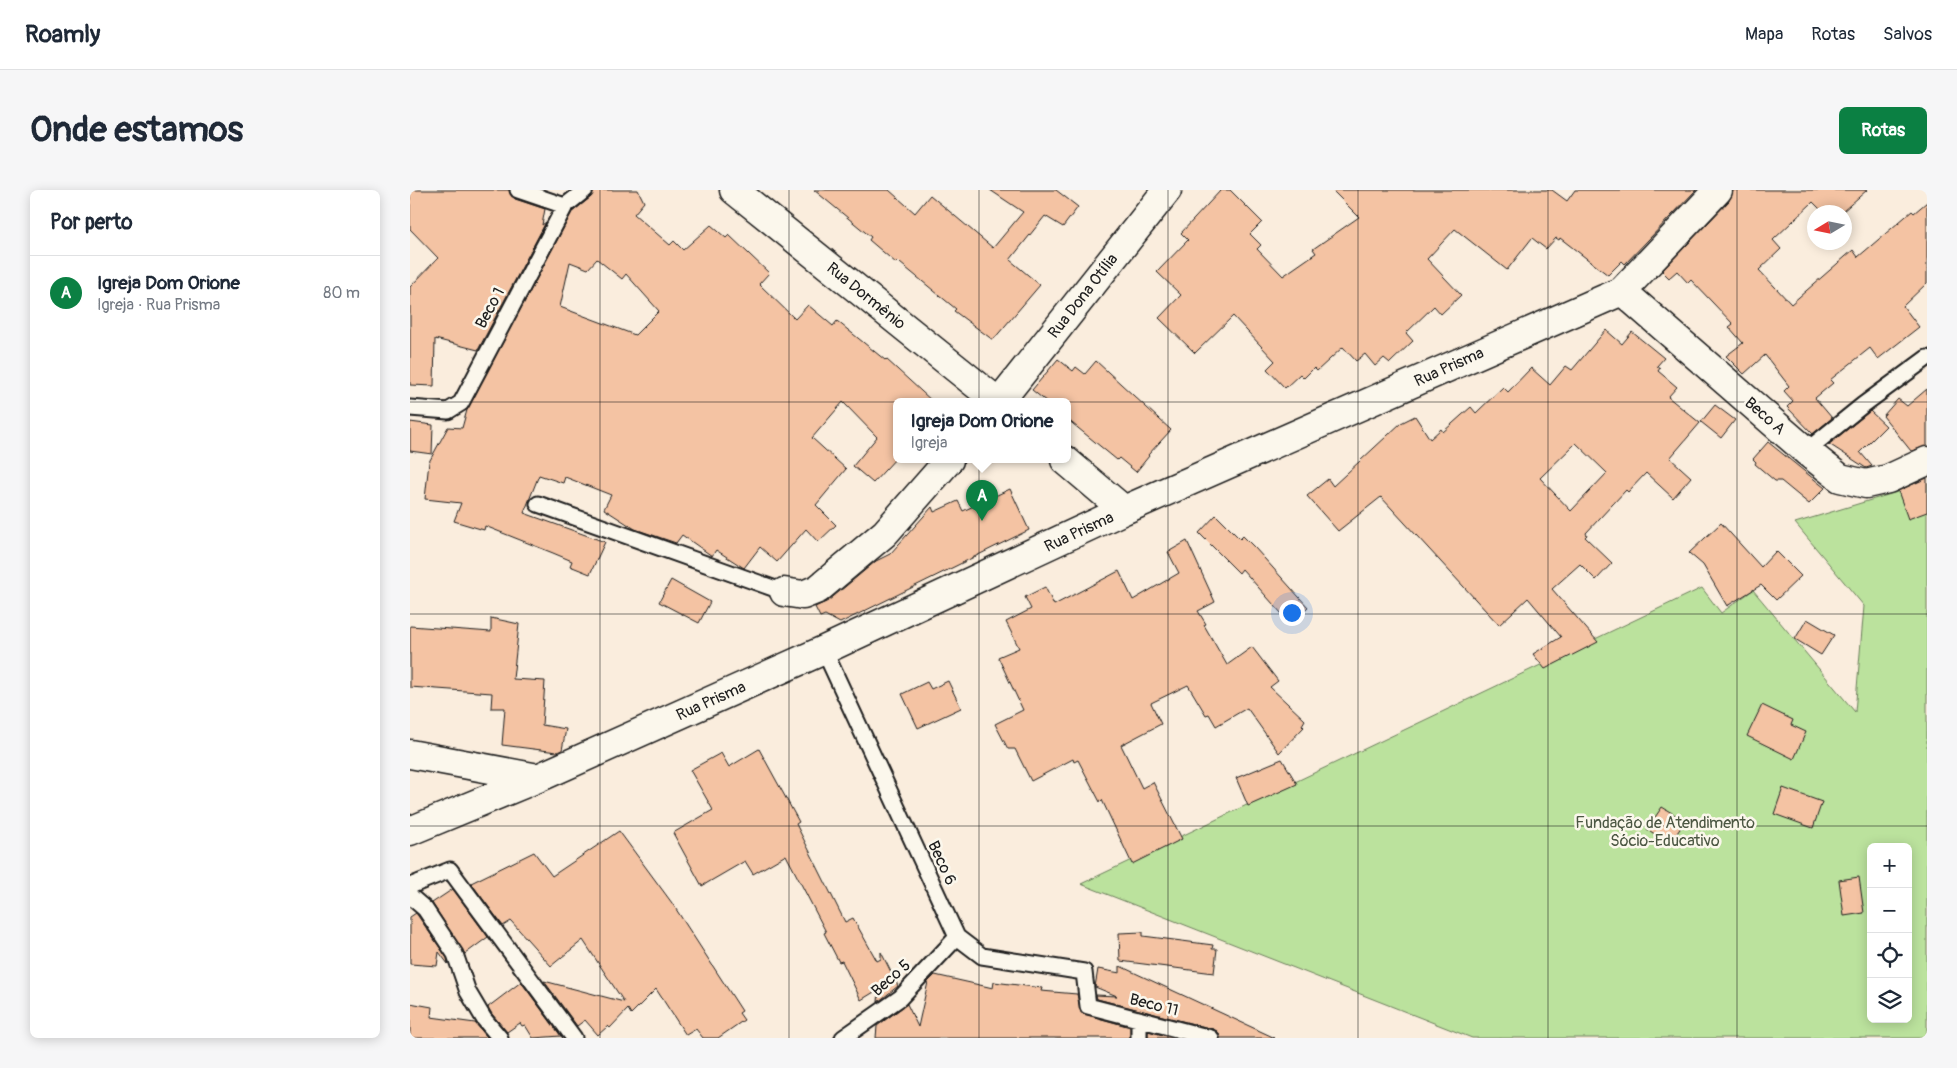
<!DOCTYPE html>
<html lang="pt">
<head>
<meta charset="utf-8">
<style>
  body { margin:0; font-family:Pangolin,sans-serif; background:#f6f6f7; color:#1f2937 }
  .controls { position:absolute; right:15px; bottom:15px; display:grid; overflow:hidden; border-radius:8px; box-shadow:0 2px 12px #0003 }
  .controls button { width:45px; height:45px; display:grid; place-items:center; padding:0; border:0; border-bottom:1px solid #e0e1e3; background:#fff; color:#1f2937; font:25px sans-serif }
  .compass { position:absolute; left:1397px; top:15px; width:45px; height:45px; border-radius:50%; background:#fff; box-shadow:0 2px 12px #0003; rotate:260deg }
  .you { position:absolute; left:881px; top:422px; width:18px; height:18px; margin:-12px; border:4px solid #fff; border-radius:50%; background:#1a73e8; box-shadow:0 0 0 8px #1a73e833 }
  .badge { display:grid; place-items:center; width:32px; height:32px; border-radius:50%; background:#0b8043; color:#fff; font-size:16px; font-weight:700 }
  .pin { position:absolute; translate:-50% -41px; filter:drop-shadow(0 1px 2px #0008) }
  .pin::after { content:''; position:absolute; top:26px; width:18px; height:15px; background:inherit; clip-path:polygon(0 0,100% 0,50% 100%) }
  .popup { position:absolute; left:483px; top:208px; width:178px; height:65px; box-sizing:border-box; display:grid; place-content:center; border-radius:8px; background:#fff; filter:drop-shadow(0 1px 4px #0005); font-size:16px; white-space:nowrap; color:#747a83 }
  .popup b { font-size:19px; color:#1f2937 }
  .popup::after { content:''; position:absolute; left:50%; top:100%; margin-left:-10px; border:10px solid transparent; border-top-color:#fff }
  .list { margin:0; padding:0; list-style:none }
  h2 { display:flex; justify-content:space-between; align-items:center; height:65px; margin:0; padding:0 20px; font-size:21px }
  h2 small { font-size:16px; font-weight:400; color:#747a83 }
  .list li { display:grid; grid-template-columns:32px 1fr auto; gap:15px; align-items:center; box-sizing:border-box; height:75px; padding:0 20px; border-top:1px solid #e0e1e3 }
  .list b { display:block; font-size:19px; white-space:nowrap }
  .list p { margin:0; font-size:16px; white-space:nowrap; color:#747a83 }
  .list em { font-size:16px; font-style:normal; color:#747a83 }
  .icon { flex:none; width:28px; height:28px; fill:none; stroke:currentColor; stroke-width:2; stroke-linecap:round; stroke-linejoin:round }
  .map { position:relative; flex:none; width:1517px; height:848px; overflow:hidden; border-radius:8px }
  header { display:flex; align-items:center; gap:30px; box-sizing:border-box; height:70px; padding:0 25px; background:#fff; border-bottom:1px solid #e0e1e3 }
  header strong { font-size:24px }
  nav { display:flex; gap:28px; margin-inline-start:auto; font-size:18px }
  .intro { display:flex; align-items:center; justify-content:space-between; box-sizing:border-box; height:120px; padding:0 30px }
  h1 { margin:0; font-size:35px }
  .button { padding:12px 22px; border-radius:8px; background:#0b8043; color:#fff; font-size:18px; font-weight:700 }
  main { display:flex; gap:30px; padding:0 30px }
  aside { flex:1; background:#fff; border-radius:8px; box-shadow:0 2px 12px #0003 }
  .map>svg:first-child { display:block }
</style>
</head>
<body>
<header>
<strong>Roamly</strong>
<nav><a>Mapa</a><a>Rotas</a><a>Salvos</a></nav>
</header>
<div class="intro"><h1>Onde estamos</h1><a class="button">Rotas</a></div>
<main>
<aside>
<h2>Por perto<small></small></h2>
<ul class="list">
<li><span class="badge">A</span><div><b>Igreja Dom Orione</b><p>Igreja · Rua Prisma</p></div><em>80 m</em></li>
</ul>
</aside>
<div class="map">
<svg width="1517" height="848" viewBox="0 0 1517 848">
  <rect width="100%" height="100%" fill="#faeddd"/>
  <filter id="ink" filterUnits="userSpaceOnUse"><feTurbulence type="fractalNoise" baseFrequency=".02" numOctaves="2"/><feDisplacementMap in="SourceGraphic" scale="10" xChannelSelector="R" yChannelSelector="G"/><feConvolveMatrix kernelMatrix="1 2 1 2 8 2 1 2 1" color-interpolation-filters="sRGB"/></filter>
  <g filter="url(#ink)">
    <path fill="#bbe29d" stroke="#6c7f5c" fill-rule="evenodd" d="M 1517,293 L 1517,848 L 1062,848 L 671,694 L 1292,398 L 1311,423 L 1343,400 L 1445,522 L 1454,416 L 1385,333 ZM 1461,657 L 1498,657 L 1498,829 L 1461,829 Z"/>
    <path fill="#f4c3a3" stroke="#1c1c1c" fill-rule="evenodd" d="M 0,0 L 99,0 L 105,9 L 135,19 L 132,35 L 136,32 L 68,160 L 25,149 L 24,196 L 0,195 L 0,97 L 28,68 L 0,39 Z
      M 184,0 L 228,0 L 234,12 L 224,24 L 260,55 L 264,51 L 273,60 L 301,35 L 316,48 L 319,45 L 359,83 L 349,94 L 385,129 L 398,115 L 423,136 L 427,131 L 475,170 L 476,169 L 523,212 L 487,212 L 487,267 L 463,293 L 443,276 L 467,247 L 433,212 L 402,248 L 436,279 L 406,315 L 426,335 L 408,352 L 396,339 L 367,372 L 350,357 L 334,378 L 306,360 L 302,366 L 272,345 L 266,353 L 225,339 L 194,319 L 201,305 L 155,287 L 153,293 L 129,285 L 114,323 L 195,352 L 180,384 L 160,376 L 162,371 L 143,363 L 75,336 L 74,340 L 44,331 L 51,313 L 15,309 L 19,272 L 38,237 L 52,238 L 57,220 L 162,22 L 181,7 ZM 187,69 L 212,89 L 216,84 L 249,121 L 225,145 L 150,117 L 160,72 L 178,79 Z
      M 404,0 L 479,0 L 505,23 L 520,5 L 583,58 L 613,22 L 580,0 L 646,0 L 668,17 L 653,37 L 635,26 L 600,70 L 630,95 L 583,150 L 544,121 L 546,119 L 490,73 L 488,71 L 486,73 L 459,50 L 461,47 Z
      M 811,0 L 820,0 L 852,32 L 840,44 L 851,55 L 847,59 L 873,86 L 906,63 L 903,59 L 949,27 L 922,0 L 1142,0 L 1157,11 L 1165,0 L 1286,0 L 1215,74 L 1212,71 L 1198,85 L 1150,48 L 1149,50 L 1146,48 L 1136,59 L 1122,48 L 1097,80 L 1045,39 L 1017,69 L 1051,105 L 1031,124 L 1024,116 L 996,143 L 1003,151 L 980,173 L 974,168 L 965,176 L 955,164 L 946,171 L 933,157 L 907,181 L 904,178 L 894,188 L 890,184 L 875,198 L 857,179 L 865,171 L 823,126 L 785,163 L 749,128 L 771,105 L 747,82 L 778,50 L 771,43 Z
      M 1323,0 L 1457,0 L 1432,22 L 1413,22 L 1403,12 L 1363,50 L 1371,59 L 1349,80 L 1381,114 L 1443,60 L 1448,67 L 1502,21 L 1504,23 L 1517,12 L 1517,93 L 1493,116 L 1509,137 L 1468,169 L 1460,158 L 1420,190 L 1423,193 L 1405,208 L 1422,228 L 1403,244 L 1377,217 L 1383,211 L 1374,201 L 1379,196 L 1355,165 L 1334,184 L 1316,166 L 1333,153 L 1319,137 L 1323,134 L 1281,90 L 1278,93 L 1267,81 L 1259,88 L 1252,81 L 1319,11 Z
      M 1196,140 L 1212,154 L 1222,142 L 1254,168 L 1247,176 L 1250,178 L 1248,181 L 1267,197 L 1258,207 L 1290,233 L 1260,268 L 1281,287 L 1263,308 L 1236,283 L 1218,302 L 1216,300 L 1176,343 L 1177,345 L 1175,347 L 1202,373 L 1186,390 L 1170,374 L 1142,399 L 1188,452 L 1135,479 L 1123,464 L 1151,447 L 1118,408 L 1089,435 L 971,307 L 928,341 L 897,306 L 918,289 L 923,296 L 991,233 L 1005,226 L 1020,249 L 1031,239 L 1033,242 L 1061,217 L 1066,223 L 1093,197 L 1098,202 L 1121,178 L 1140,195 L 1156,176 L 1162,180 ZM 1166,253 L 1197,283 L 1161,321 L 1130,288 Z
      M 648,169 L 663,181 L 666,177 L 675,184 L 686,171 L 761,240 L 738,265 L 739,266 L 726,282 L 709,268 L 707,270 L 657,229 L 657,212 L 637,212 L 622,200 Z
      M 1517,199 L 1517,256 L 1501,261 L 1473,226 L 1488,209 L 1497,216 Z
      M 1305,215 L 1325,230 L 1311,248 L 1291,232 Z
      M 1460,221 L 1476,236 L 1450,262 L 1462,276 L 1456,278 L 1419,254 Z
      M 0,232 L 23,235 L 22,264 L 0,261 Z
      M 1358,252 L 1415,298 L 1399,314 L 1371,291 L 1365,291 L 1345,274 L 1346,272 L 1343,269 Z
      M 1517,288 L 1517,322 L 1498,329 L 1488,301 Z
      M 600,299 L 619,340 L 430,433 L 415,425 L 410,427 L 405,417 L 418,411 L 466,371 L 480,364 L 522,317 L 524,322 L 548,311 L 553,321 Z
      M 806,325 L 830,349 L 833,346 L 845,358 L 898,417 L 880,433 L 832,379 L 829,383 L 789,343 Z
      M 1311,333 L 1351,377 L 1366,361 L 1391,386 L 1366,410 L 1351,395 L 1317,416 L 1293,375 L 1279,363 Z
      M 777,351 L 805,412 L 788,421 L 796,434 L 794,435 L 817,475 L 842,457 L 868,491 L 860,497 L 895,530 L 892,535 L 894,537 L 869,563 L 837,518 L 806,536 L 799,524 L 796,525 L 778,495 L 741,513 L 751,534 L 711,555 L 732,598 L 743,592 L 772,649 L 722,674 L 692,610 L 690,612 L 668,570 L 664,572 L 663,569 L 621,591 L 605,559 L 598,559 L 585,534 L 613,520 L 588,467 L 609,458 L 596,432 L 621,419 L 615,407 L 635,397 L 644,415 L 709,381 L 723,410 L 769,383 L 758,362 Z
      M 261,390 L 300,412 L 289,433 L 249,412 Z
      M 81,428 L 109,434 L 103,489 L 135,491 L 132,535 L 156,539 L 152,560 L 147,562 L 92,555 L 95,518 L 81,518 L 82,503 L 0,497 L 0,436 L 81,442 Z
      M 1397,429 L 1424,445 L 1411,465 L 1385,449 Z
      M 538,491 L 551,518 L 508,538 L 492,504 L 517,492 L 521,499 Z
      M 1352,515 L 1383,530 L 1381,535 L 1396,542 L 1384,569 L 1337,546 Z
      M 349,559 L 389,632 L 386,634 L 435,732 L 443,728 L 467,771 L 471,769 L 471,762 L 488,796 L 468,812 L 469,799 L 451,810 L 432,771 L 429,772 L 414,743 L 416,742 L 376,665 L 343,684 L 335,671 L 292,696 L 263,643 L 303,620 L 280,580 L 311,563 L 319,577 Z
      M 872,569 L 887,594 L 838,616 L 826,588 Z
      M 1373,598 L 1412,612 L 1403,638 L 1364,624 Z
      M 1252,617 L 1275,631 L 1260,654 L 1237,639 Z
      M 209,641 L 262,713 L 332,821 L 329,823 L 334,830 L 308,848 L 293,848 L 286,839 L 276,845 L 246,799 L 221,824 L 218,819 L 200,838 L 198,836 L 188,845 L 175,830 L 167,836 L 134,791 L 214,812 L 173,750 L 141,776 L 101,731 L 93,736 L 61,693 L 124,662 L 142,686 Z
      M 1449,687 L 1454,723 L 1434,726 L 1429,690 Z
      M 43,699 L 78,747 L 55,764 L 22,713 Z
      M 6,723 L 37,768 L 38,774 L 29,762 L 27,776 L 0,774 L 0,727 Z
      M 733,742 L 733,746 L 803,755 L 802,759 L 807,759 L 804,783 L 710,771 L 709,743 Z
      M 710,776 L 865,848 L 810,848 L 808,842 L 803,839 L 687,809 L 686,805 L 707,806 L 685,797 L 688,779 L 710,783 Z
      M 525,785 L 583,798 L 584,792 L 632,798 L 631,801 L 667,804 L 671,823 L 720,837 L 720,848 L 466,848 L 467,836 L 497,814 L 508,837 L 518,792 Z
      M 111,792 L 151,846 L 123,848 L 115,835 L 112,836 L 110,833 L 97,842 L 82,824 L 78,817 Z
      M 0,813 L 22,817 L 21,827 L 65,833 L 78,848 L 0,848 Z
      M 738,841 L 764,848 L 738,848 Z"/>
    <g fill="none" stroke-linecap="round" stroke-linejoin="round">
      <g stroke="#1c1c1c" stroke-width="19">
        <path id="lane" d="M 108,0 L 155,16
          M 0,218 L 38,221 L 51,213 L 155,16 L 175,0
          M 1396,261 L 1453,215 L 1517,168
          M 128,314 L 374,402
          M 414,460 L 547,747 L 572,766 L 674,782 L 678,816 L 801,848
          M 0,696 L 40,680 L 164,848
          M 0,706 L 15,719 L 45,764 L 58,802 L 74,829 L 90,848
          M 729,829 L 729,848
          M 433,848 L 490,808 L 547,747"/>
      </g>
      <g stroke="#1c1c1c" stroke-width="31">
        <path id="street" d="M 324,0 L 588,212
          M 1212,101 L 1396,261 L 1430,288 L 1456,294 L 1478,289 L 1517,271
          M 589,212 L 757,0
          M 655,270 L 714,320
          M 374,402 L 393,405 L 408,399 L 475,343 L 539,270
          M 0,564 L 128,588
          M 0,641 L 128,588 L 414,460 L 714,320 L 1212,101 L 1308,0"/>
      </g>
      <use href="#lane" stroke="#fbf7ec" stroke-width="15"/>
      <use href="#street" stroke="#fbf7ec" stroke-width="28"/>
    </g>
  </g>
  <path fill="none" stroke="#1c1c1c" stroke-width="1" stroke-opacity="0.55" d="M 190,0 L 190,848M 379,0 L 379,848M 569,0 L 569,848M 758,0 L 758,848M 948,0 L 948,848M 1138,0 L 1138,848M 1327,0 L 1327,848M 0,212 L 1517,212M 0,424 L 1517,424M 0,636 L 1517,636"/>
  <g text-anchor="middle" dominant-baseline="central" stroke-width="5" stroke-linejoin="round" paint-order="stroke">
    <g font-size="16" fill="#1c1c1c" stroke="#fbf7ec">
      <text transform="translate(456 106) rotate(39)">Rua Dormênio</text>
      <text transform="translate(673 106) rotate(-52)">Rua Dona Otília</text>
      <text transform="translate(80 118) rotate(-62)">Beco 1</text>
      <text transform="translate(1039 177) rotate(-24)">Rua Prisma</text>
      <text transform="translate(1355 226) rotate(41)">Beco A</text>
      <text transform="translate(669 342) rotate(-25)">Rua Prisma</text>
      <text transform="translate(301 511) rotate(-24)">Rua Prisma</text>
      <text transform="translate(532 673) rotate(65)">Beco 6</text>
      <text transform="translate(481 788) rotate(-42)">Beco 5</text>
      <text transform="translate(744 815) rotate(14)">Beco 11</text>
    </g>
    <g font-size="16" fill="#4c5743" stroke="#fbf7ec">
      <text x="1255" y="633">Fundação de Atendimento<tspan x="1255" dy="18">Sócio-Educativo</tspan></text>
    </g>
  </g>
</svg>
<div class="controls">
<button>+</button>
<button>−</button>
<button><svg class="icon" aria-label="locate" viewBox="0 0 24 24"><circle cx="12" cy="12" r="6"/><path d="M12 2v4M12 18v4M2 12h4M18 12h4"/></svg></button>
<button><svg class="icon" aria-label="layers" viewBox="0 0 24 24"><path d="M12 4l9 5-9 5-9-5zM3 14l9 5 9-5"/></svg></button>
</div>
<svg class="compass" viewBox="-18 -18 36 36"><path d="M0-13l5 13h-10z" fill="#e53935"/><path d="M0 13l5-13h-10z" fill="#747a83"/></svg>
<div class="you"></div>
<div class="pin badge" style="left:572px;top:331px">A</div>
<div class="popup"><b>Igreja Dom Orione</b>Igreja</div>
</div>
</main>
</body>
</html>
